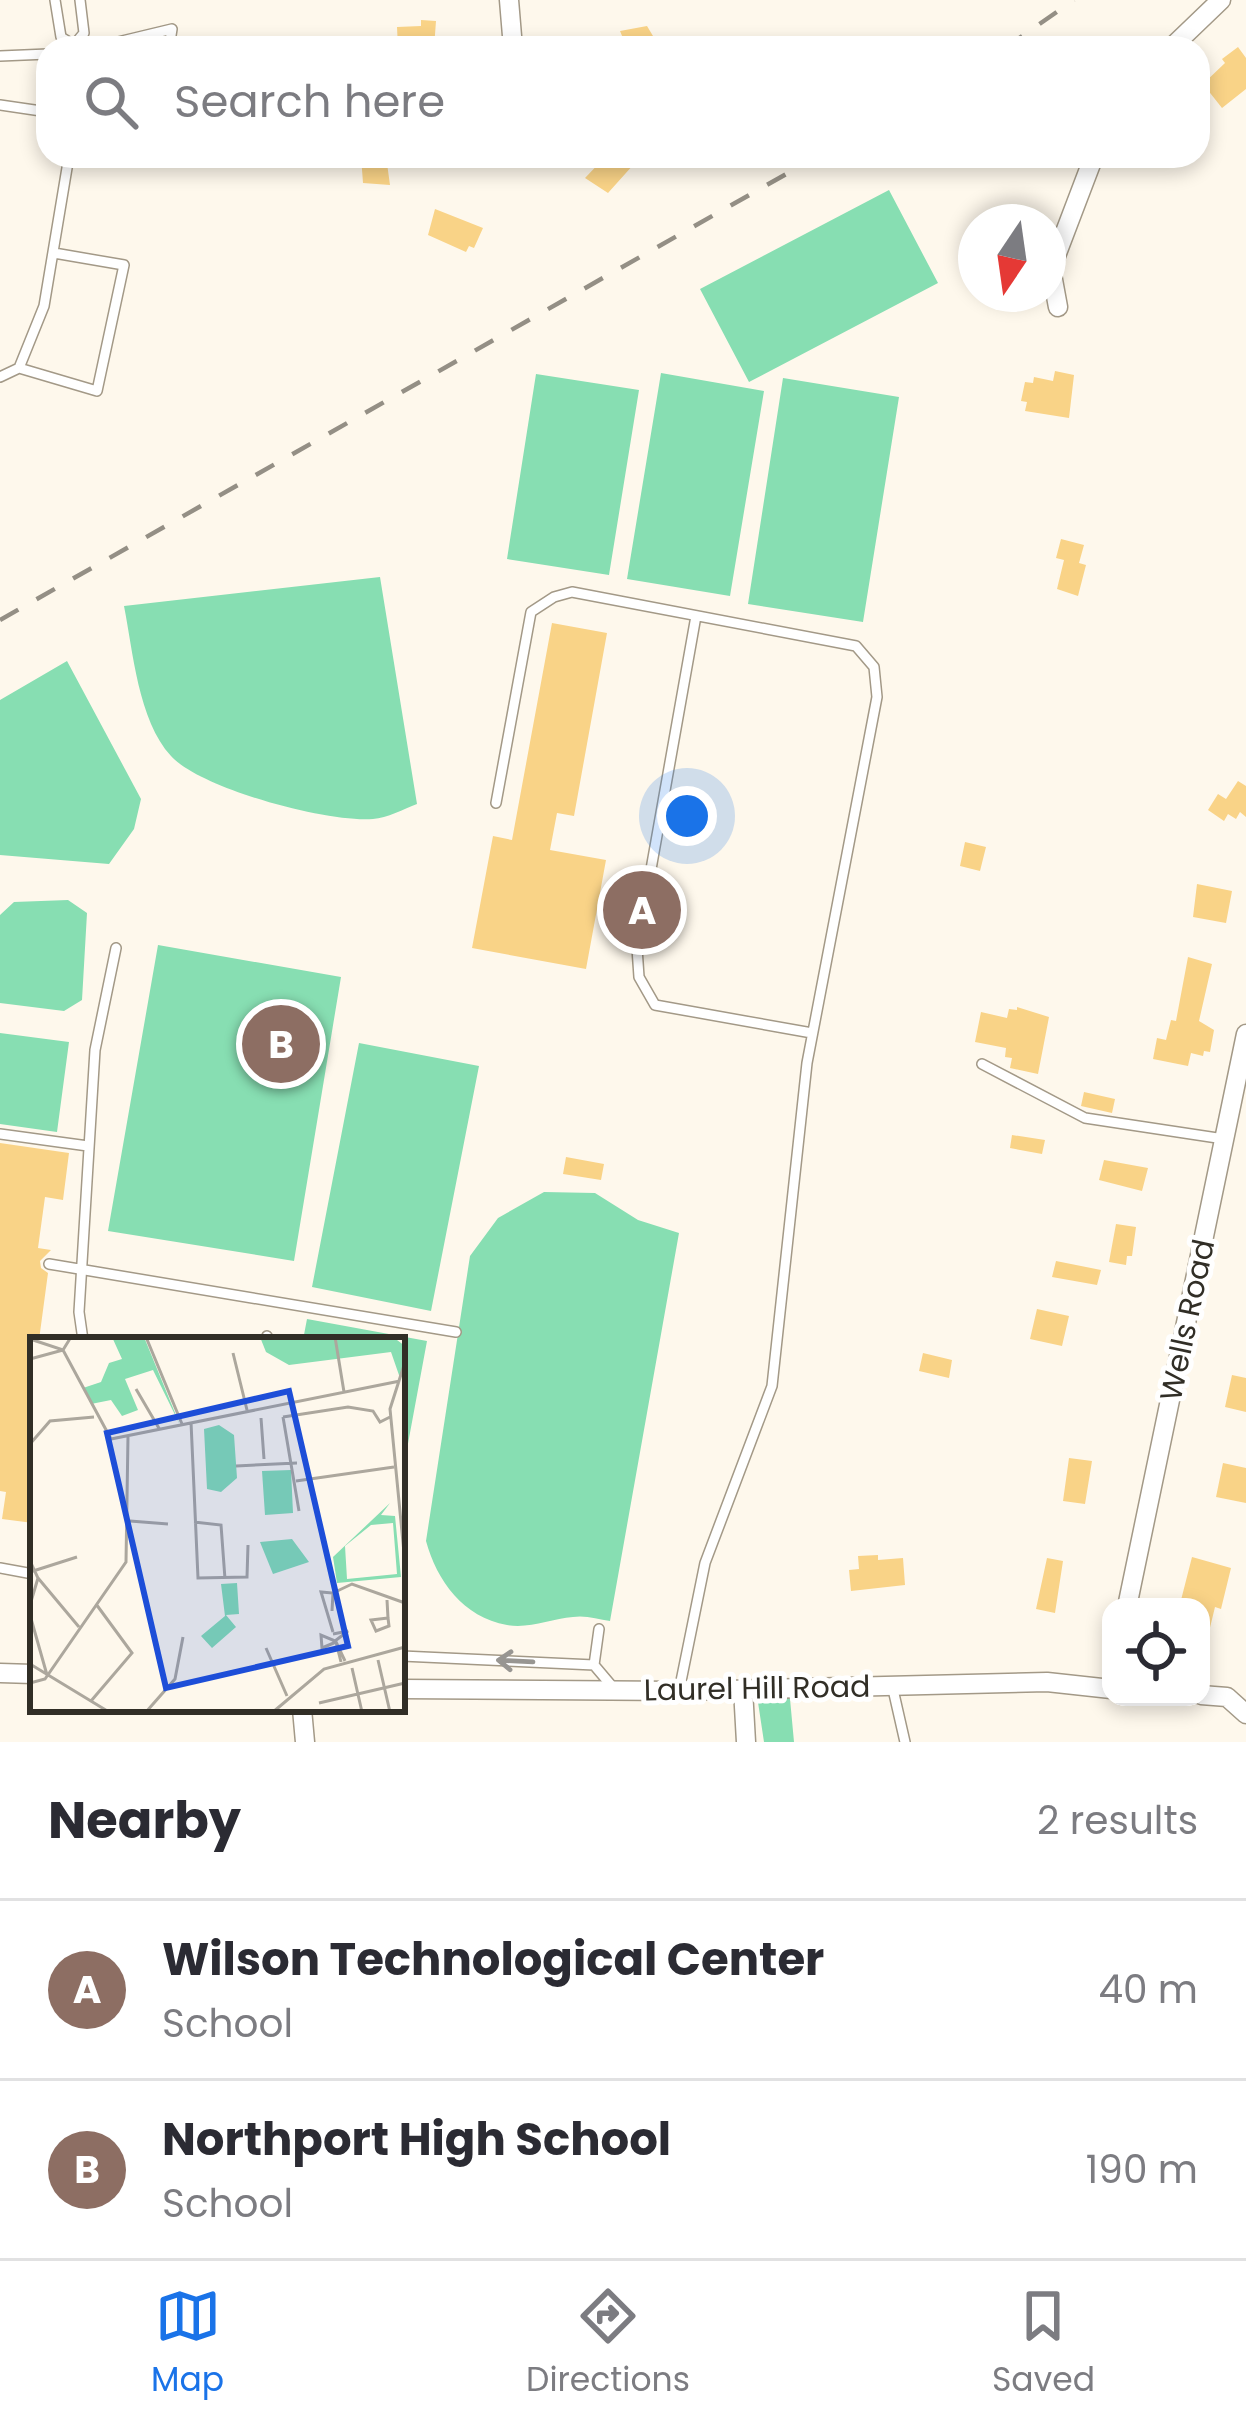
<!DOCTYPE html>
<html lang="en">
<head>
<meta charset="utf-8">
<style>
  body { margin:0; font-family:Poppins,sans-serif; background:#f2f2f3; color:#2b2b33 }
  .controls { position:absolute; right:36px; bottom:36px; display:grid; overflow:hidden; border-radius:24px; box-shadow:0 6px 18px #0003 }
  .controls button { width:108px; height:108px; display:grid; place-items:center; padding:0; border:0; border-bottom:3px solid #e1e1e2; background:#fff; color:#2b2b33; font:60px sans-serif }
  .compass { position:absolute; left:958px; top:204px; width:108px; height:108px; border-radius:50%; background:#fff; box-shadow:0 6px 18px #0003; rotate:193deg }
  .you { position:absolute; left:687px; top:816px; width:42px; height:42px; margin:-30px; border:9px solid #fff; border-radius:50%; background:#1a73e8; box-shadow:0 0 0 18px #1a73e833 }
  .badge { display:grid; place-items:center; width:78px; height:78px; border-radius:50%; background:#1a73e8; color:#fff; font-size:39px; font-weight:700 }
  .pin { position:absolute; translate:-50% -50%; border:6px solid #fff; box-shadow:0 3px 12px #0006 }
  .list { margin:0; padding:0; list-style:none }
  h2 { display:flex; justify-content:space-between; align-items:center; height:156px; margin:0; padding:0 48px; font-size:51px }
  h2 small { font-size:39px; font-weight:400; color:#7c7c81 }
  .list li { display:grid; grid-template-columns:78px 1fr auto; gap:36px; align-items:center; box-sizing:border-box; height:180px; padding:0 48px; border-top:3px solid #e1e1e2 }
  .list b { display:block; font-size:45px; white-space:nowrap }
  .list p { margin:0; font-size:39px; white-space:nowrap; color:#7c7c81 }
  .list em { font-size:39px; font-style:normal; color:#7c7c81 }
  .icon { flex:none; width:66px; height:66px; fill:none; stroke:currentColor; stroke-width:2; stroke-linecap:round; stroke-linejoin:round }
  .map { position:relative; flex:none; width:1246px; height:1742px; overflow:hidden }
  .search { position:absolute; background:#fff; box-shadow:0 6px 18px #0003; left:36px; right:36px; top:36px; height:132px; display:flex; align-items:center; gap:30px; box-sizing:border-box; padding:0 42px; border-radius:36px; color:#7c7c81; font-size:45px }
  .sheet { height:516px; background:#fff }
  nav { display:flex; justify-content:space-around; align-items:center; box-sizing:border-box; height:168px; border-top:3px solid #e1e1e2; background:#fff; font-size:33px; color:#7c7c81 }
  nav a { display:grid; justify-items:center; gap:6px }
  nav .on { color:#1a73e8 }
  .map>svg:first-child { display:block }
</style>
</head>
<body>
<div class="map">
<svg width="1246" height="1742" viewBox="0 0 1246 1742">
  <rect width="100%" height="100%" fill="#fef8ec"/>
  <path fill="#87deb2" d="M 889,190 L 938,283 L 749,382 L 700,289 Z
    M 661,373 L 764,391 L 730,596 L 627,579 Z
    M 536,374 L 639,390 L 609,575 L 507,559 Z
    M 783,378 L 899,397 L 863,622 L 748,604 Z
    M 380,577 L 417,804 C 404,809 387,818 373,819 C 328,823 201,789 171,756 C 138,720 133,651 124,606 Z
    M 67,661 L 141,799 L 134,829 L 109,864 L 0,855 L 0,700 Z
    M 68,900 L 87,913 L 82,1000 L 64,1011 L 0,1003 L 0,915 L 14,902 Z
    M 158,945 L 341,977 L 294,1261 L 108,1231 Z
    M 0,1033 L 69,1042 L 57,1132 L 0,1124 Z
    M 359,1043 L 479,1066 L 431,1311 L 312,1287 Z
    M 544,1192 L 595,1193 L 638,1220 L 679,1233 L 610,1621 C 598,1619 585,1615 573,1617 C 551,1619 529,1629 507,1625 C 463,1617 437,1581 426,1541 L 470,1256 L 498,1218 Z
    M 307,1319 L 427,1341 L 402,1476 L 402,1340 L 303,1340 Z
    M 789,1688 L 794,1742 L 764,1742 L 756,1689 Z"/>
  <path fill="#f9d387" d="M 421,20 L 436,21 L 434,48 L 398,48 L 397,27 L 421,26 Z
    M 647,26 L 656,41 L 652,43 L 654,48 L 627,48 L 620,31 Z
    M 1238,47 L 1246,58 L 1246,89 L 1222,108 L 1203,84 L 1225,63 L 1222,59 Z
    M 361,156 L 386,156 L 390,185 L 363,183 Z
    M 606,156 L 626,156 L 634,164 L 608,193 L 585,178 Z
    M 435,209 L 483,228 L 474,248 L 469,246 L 466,252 L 428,235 Z
    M 1055,371 L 1074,375 L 1069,418 L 1025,411 L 1027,402 L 1021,401 L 1025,382 L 1033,383 L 1034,377 L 1053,381 Z
    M 1061,539 L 1084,545 L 1079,563 L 1086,565 L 1078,596 L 1057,589 L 1064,560 L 1056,558 Z
    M 552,623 L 607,633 L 574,816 L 557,813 L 550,850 L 606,860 L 586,969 L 472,948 L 493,836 L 512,840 Z
    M 1238,781 L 1246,786 L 1246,817 L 1240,812 L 1236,819 L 1228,814 L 1224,821 L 1208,810 L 1218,794 L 1226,799 Z
    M 965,842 L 986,847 L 980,871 L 960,866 Z
    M 1197,884 L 1232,891 L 1226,923 L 1193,917 Z
    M 1188,957 L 1212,964 L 1199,1021 L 1214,1030 L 1210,1052 L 1204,1051 L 1203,1056 L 1191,1053 L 1188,1066 L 1153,1059 L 1157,1038 L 1166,1040 L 1171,1020 L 1176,1021 Z
    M 1017,1007 L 1049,1017 L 1038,1074 L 1010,1068 L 1012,1058 L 1005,1057 L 1006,1048 L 975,1042 L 981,1012 L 1007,1018 L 1009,1009 L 1017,1010 Z
    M 1084,1092 L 1115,1099 L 1112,1113 L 1081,1106 Z
    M 1012,1135 L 1045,1140 L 1042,1154 L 1010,1148 Z
    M 0,1143 L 69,1153 L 63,1200 L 45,1197 L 38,1248 L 51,1250 L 40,1261 L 41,1268 L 48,1273 L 39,1340 L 33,1340 L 33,1523 L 2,1519 L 6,1492 L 0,1491 Z
    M 566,1157 L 604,1164 L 601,1180 L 563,1174 Z
    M 1104,1160 L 1148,1168 L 1142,1191 L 1099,1180 Z
    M 1116,1224 L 1136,1227 L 1132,1256 L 1127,1256 L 1126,1265 L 1109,1262 Z
    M 1056,1261 L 1101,1270 L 1097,1285 L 1052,1277 Z
    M 1037,1309 L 1069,1316 L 1062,1346 L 1030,1339 Z
    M 923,1353 L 952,1360 L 949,1378 L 919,1371 Z
    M 1232,1375 L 1246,1378 L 1246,1412 L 1225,1407 Z
    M 1069,1458 L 1092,1461 L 1085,1504 L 1063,1501 Z
    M 1223,1463 L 1246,1468 L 1246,1503 L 1216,1497 Z
    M 878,1555 L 878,1560 L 903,1558 L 905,1585 L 851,1591 L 849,1570 L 859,1569 L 858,1556 Z
    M 1192,1557 L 1231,1568 L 1221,1609 L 1215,1607 L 1206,1644 L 1201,1643 L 1201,1607 L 1180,1604 Z
    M 1047,1558 L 1063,1561 L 1055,1613 L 1036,1609 Z"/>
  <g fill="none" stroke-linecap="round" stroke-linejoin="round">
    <g stroke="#a39987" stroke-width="12">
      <path id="service" d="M 55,0 L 61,37 L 74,45 L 84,33 L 80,0
        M 93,48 L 172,29 L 169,48
        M 0,56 L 48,54
        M 0,105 L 48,112
        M 54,253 L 124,265 L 97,391 L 19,368 L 44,306 L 69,156
        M 0,377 L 19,368
        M 696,616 L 637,948 L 639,977 L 655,1005 L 812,1033
        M 496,803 L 531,612 L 554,597 L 572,592 L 856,646 L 874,667 L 877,697 L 807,1063 L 772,1386 L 705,1563 L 679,1691
        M 982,1064 L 1085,1118 L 1224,1139
        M 0,1134 L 88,1146
        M 49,1264 L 456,1332
        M 83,1340 L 79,1312 L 95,1050 L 116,948
        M 266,1340 L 267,1336
        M 0,1568 L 33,1574
        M 402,1656 L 594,1665 L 616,1691
        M 594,1665 L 599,1629
        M 892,1685 L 905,1742"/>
    </g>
    <g stroke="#a39987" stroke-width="21">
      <path id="minor" d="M 509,0 L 513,48
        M 1171,48 L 1221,0
        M 1058,307 L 1051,269 L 1094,156
        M 1127,1607 L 1246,1034
        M 0,1673 L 33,1674
        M 402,1689 L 679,1691 L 1047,1682 L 1111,1689
        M 743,1689 L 746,1742
        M 1201,1695 L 1227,1697 L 1246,1714
        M 302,1709 L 305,1742"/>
    </g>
    <use href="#service" stroke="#fff" stroke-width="9"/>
    <use href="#minor" stroke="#fff" stroke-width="18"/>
    <path stroke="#948f85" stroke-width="4.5" stroke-dasharray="21 21" stroke-linecap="butt" d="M 1005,48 L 1074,0
      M 0,620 L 818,156"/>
  </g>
  <defs><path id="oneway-shaft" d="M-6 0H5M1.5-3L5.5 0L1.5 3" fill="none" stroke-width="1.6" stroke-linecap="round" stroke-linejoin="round" transform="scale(3)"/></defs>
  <use stroke="#989692" href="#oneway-shaft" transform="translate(515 1661) rotate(-177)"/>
  <g text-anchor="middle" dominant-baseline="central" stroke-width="10" stroke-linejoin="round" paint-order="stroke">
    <g font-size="30" fill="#312e26" stroke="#fff">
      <text transform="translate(1187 1320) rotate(-78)">Wells Road</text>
      <text transform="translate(757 1688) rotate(-1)">Laurel Hill Road</text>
    </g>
  </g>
  <g transform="translate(30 1337)">
    <rect width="375" height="375" fill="#fef8ec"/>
    <path d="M 82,0 L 114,0 L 150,88 L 123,33 L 95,42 L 108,73 L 92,79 L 81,63 L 61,67 L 53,51 L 71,45 L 79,26 L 92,22 ZM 230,0 L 363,0 L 375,9 L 375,28 L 370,41 L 361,15 L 259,28 L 236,15 ZM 189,88 L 204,98 L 207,141 L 191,155 L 177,152 L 174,92 ZM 261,133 L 263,176 L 235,178 L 232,134 ZM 360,166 L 351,178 L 365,179 L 371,240 L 307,246 L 303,220 ZM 363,186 L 367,237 L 317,242 L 315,209 L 341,188 ZM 262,202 L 279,225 L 243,237 L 230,205 ZM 207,246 L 209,277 L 196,278 L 206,290 L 182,311 L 171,299 L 195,279 L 191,247 Z" fill="#87deb2" fill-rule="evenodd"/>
    <path fill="none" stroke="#aca79d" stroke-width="3" d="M 116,0 L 152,87M 305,0 L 314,55M 0,2 L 33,13 L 41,0M 203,16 L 217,73M 0,22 L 33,13 L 81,102 L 370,44M 375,25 L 360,72 L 375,226M 106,52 L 130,93M 253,80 L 318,70 L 343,74 L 350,85 L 360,80M 253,80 L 269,174M 231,81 L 234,122M 161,85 L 168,241 L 217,240 L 218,208M 0,107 L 20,84 L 64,80M 206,129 L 267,126M 266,144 L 364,130M 100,184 L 138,187M 164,185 L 191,188 L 195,242M 0,224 L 8,241 L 0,268M 0,235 L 47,220M 8,241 L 49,290M 303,256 L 322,247 L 375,266M 357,263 L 358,281 L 359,289 L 346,294 L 341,283 L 358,281M 302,274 L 303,256 L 291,255 L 303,295M 0,278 L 17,338M 303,297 L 318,294 L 305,304 L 291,298 L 292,311 L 306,305M 236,311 L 257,359M 348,323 L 360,375M 311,325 L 306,305 L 315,324M 0,327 L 79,375M 322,331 L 332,375M 0,346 L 15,342 L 96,225 L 98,99M 61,364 L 102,316 L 66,267M 289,366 L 375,346M 116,375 L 145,342 L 153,300M 243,375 L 294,332 L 375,310"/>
    <path fill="#1d4ed8" fill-opacity="0.15" stroke="#1d4ed8" stroke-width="6" d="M 259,54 L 318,309 L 136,351 L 77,96 Z"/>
    <rect width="375" height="375" fill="none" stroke="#312e26" stroke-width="6"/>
  </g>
</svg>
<div class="controls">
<button><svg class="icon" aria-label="locate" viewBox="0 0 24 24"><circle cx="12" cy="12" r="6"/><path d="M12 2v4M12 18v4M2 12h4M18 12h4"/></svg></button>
</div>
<svg class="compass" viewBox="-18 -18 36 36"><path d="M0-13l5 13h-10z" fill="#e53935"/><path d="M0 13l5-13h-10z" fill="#7c7c81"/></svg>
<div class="you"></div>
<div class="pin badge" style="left:642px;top:910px;background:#8d6e63">A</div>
<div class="pin badge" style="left:281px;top:1044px;background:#8d6e63">B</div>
<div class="search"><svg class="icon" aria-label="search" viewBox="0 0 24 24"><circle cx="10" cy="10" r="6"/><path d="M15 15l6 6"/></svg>Search here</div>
</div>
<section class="sheet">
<h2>Nearby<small>2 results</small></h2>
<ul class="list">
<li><span class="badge" style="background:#8d6e63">A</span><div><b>Wilson Technological Center</b><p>School</p></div><em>40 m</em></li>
<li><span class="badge" style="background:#8d6e63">B</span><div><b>Northport High School</b><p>School</p></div><em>190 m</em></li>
</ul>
</section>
<nav>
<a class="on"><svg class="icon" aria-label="map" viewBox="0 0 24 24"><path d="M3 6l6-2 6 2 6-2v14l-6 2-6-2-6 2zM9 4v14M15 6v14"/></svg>Map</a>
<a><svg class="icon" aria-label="directions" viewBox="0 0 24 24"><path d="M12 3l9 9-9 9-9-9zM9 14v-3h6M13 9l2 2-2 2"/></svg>Directions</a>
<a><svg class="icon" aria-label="saved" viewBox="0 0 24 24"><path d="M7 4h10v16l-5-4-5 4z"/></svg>Saved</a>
</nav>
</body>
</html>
